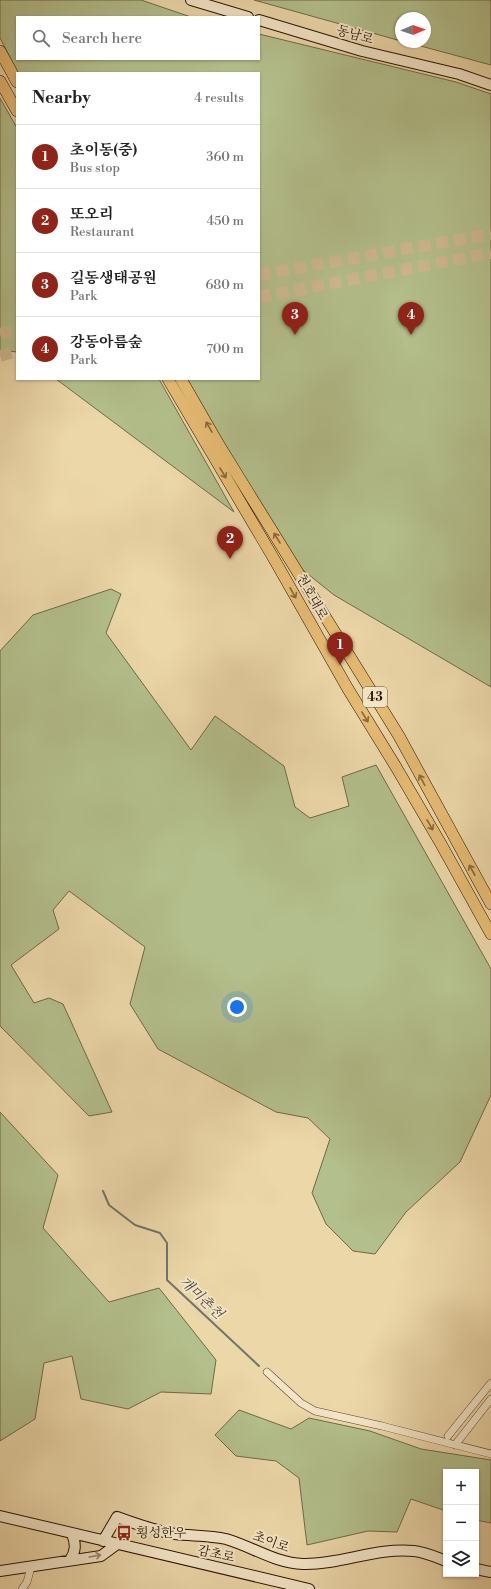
<!DOCTYPE html>
<html lang="en">
<head>
<meta charset="utf-8">
<style>
  body { margin:0; font-family:"Libre Bodoni","Noto Serif KR",serif; background:#f2f2f2; color:#222 }
  .controls { position:absolute; right:12px; bottom:12px; display:grid; overflow:hidden; border-radius:0px; box-shadow:0 1px 3px #0004 }
  .controls button { width:36px; height:36px; display:grid; place-items:center; padding:0; border:0; border-bottom:1px solid #e0e0e0; background:#fff; color:#222; font:20px sans-serif }
  .compass { position:absolute; left:395px; top:12px; width:36px; height:36px; border-radius:50%; background:#fff; box-shadow:0 1px 3px #0004; rotate:88deg }
  .you { position:absolute; left:237px; top:1007px; width:14px; height:14px; margin:-10px; border:3px solid #fff; border-radius:50%; background:#1a73e8; box-shadow:0 0 0 6px #1a73e833 }
  .badge { display:grid; place-items:center; width:26px; height:26px; border-radius:50%; background:#8f2418; color:#fff; font-size:13px; font-weight:700 }
  .pin { position:absolute; translate:-50% -33px; filter:drop-shadow(0 1px 2px #0008) }
  .pin::after { content:''; position:absolute; top:21px; width:14px; height:12px; background:inherit; clip-path:polygon(0 0,100% 0,50% 100%) }
  .list { margin:0; padding:0; list-style:none }
  h2 { display:flex; justify-content:space-between; align-items:center; height:52px; margin:0; padding:0 16px; font-size:17px }
  h2 small { font-size:13px; font-weight:400; color:#767676 }
  .list li { display:grid; grid-template-columns:26px 1fr auto; gap:12px; align-items:center; box-sizing:border-box; height:64px; padding:0 16px; border-top:1px solid #e0e0e0 }
  .list b { display:block; font-size:15px; white-space:nowrap }
  .list p { margin:0; font-size:13px; white-space:nowrap; color:#767676 }
  .list em { font-size:13px; font-style:normal; color:#767676 }
  .icon { flex:none; width:22px; height:22px; fill:none; stroke:currentColor; stroke-width:2; stroke-linecap:round; stroke-linejoin:round }
  .map { position:relative; flex:none; width:491px; height:1589px; overflow:hidden }
  .search { position:absolute; background:#fff; box-shadow:0 1px 3px #0004; left:16px; top:16px; width:244px; height:44px; display:flex; align-items:center; gap:10px; box-sizing:border-box; padding:0 14px; border-radius:0px; color:#767676; font-size:15px }
  .panel { position:absolute; background:#fff; box-shadow:0 1px 3px #0004; left:16px; top:72px; width:244px; height:308px; border-radius:0px }
  .map>svg:first-child { display:block }
</style>
</head>
<body>
<div class="map">
<svg width="491" height="1589" viewBox="0 0 491 1589">
  <rect width="100%" height="100%" fill="#ecd7a9"/>
  <filter id="stains"><feTurbulence type="fractalNoise" baseFrequency=".005" numOctaves="4"/><feColorMatrix values="0 0 0 0 .2 0 0 0 0 .09 0 0 0 0 .02 0 0 0 .5 -.17"/></filter>
  <radialGradient id="worn" r=".72"><stop offset=".6" stop-color="#630" stop-opacity="0"/><stop offset="1" stop-color="#630" stop-opacity=".3"/></radialGradient>
  <path fill="#b3bf8c" stroke="#706846" d="M 0,0 L 141,0 L 191,17 L 17,17 L 17,59 L 259,59 L 259,34 L 456,82 L 491,94 L 491,687 L 334,595 L 283,554 L 182,379 L 259,379 L 259,73 L 18,73 L 0,38 Z
    M 254,0 L 491,0 L 491,65 L 406,42 L 425,42 L 425,18 L 401,18 L 401,41 Z
    M 0,98 L 17,128 L 17,352 L 0,350 Z
    M 56,379 L 159,379 L 234,512 Z
    M 111,589 L 121,594 L 106,633 L 191,750 L 215,716 L 284,766 L 295,807 L 310,818 L 349,806 L 342,777 L 376,765 L 491,969 L 491,1095 L 460,1162 L 406,1212 L 375,1254 L 353,1251 L 326,1224 L 312,1193 L 330,1139 L 308,1118 L 276,1112 L 158,1049 L 130,1004 L 145,947 L 69,891 L 53,910 L 59,929 L 11,965 L 34,1003 L 49,998 L 63,1004 L 112,1112 L 89,1116 L 0,1026 L 0,651 L 33,615 Z
    M 0,1112 L 58,1175 L 43,1228 L 109,1302 L 159,1288 L 216,1360 L 211,1394 L 161,1392 L 128,1409 L 81,1399 L 72,1356 L 44,1363 L 35,1419 L 0,1441 Z
    M 239,1410 L 291,1429 L 309,1418 L 370,1431 L 421,1449 L 491,1460 L 491,1523 L 476,1520 L 476,1472 L 446,1472 L 446,1511 L 411,1499 L 397,1532 L 368,1531 L 307,1545 L 299,1478 L 276,1461 L 236,1456 L 215,1435 Z"/>
  <g fill="none" stroke-linecap="round" stroke-linejoin="round">
    <path stroke="#6f756b" stroke-width="2" d="M 103,1191 L 109,1205 L 135,1225 L 160,1233 L 167,1243 L 167,1280 L 259,1366"/>
    <path stroke="#cfb990" stroke-width="12" stroke-dasharray="12 6" stroke-linecap="butt" d="M 259,275 L 491,234
      M 259,297 L 491,253
      M 0,334 L 17,329
      M 0,356 L 17,351"/>
    <g stroke="#5c432b" stroke-width="8">
      <path id="street" d="M 267,1372 L 301,1403 L 315,1411 L 382,1426 L 491,1454
        M 448,1436 L 491,1383
        M 455,1445 L 491,1399
        M 22,1589 L 27,1582 L 31,1567"/>
    </g>
    <g stroke="#2c1201" stroke-width="12">
      <path id="secondary" d="M 191,0 L 248,17
        M 259,20 L 362,51 L 459,74 L 491,85
        M 0,1516 L 309,1589
        M 103,1541 L 117,1517 C 136,1524 155,1531 175,1534 C 192,1536 209,1535 226,1539 C 253,1547 275,1563 303,1564 C 341,1565 376,1547 414,1551 C 425,1552 436,1557 446,1561
        M 70,1560 C 76,1551 76,1544 72,1534
        M 476,1569 L 491,1572
        M 0,1571 L 101,1556 L 116,1545"/>
    </g>
    <g stroke="#2c1201" stroke-width="12">
      <path id="primary" d="M 0,51 L 17,82
        M 0,81 L 17,111
        M 168,379 L 274,559 L 348,689 L 396,767 L 441,844 L 491,934
        M 181,379 L 219,445 L 399,736 L 491,904"/>
    </g>
    <use href="#street" stroke="#f3e5c7" stroke-width="7"/>
    <use href="#secondary" stroke="#f3e5c7" stroke-width="10"/>
    <use href="#primary" stroke="#e6bc74" stroke-width="11"/>
  </g>
  <defs><path id="oneway-shaft" d="M-6 0H5M1.5-3L5.5 0L1.5 3" fill="none" stroke-width="1.6" stroke-linecap="round" stroke-linejoin="round"/></defs>
  <g stroke="#89673a">
    <use href="#oneway-shaft" transform="translate(209 427) rotate(-120)"/>
    <use href="#oneway-shaft" transform="translate(223 473) rotate(59)"/>
    <use href="#oneway-shaft" transform="translate(277 538) rotate(-121)"/>
    <use href="#oneway-shaft" transform="translate(293 593) rotate(61)"/>
    <use href="#oneway-shaft" transform="translate(365 717) rotate(58)"/>
    <use href="#oneway-shaft" transform="translate(422 780) rotate(-118)"/>
    <use href="#oneway-shaft" transform="translate(430 825) rotate(60)"/>
    <use href="#oneway-shaft" transform="translate(472 870) rotate(-119)"/>
  </g>
  <use stroke="#99866e" href="#oneway-shaft" transform="translate(95 1556) rotate(-10)"/>
  <defs>
    <g id="bus-bare" transform="scale(1.2)"><path d="M-5-6H5V4H4V6H2V4H-2V6H-4V4H-5ZM-3.5-4V0h7V-4ZM-3.5 1.2v1.5H-2V1.2ZM2 1.2v1.5H3.5V1.2Z" fill="#8f2418" stroke="#f3e5c7" stroke-width="2.5" paint-order="stroke"/></g>
  </defs>
  <g fill-rule="evenodd">
    <use href="#bus-bare" x="124" y="1533"/>
  </g>
  <g text-anchor="middle" dominant-baseline="central" stroke-width="4" stroke-linejoin="round" paint-order="stroke">
    <rect fill="#f3e5c7" stroke="#68513c" stroke-width="1" x="363" y="687" width="24" height="20" rx="3"/>
    <g font-size="12" font-weight="bold" fill="#2c1201">
      <text x="375" y="697">43</text>
    </g>
    <g font-size="13" fill="#2c1201" stroke="#f3e5c7">
      <text transform="translate(355 35) rotate(16)">동남로</text>
      <text transform="translate(312 597) rotate(61)">천호대로</text>
      <text transform="translate(271 1542) rotate(20)">초이로</text>
      <text transform="translate(216 1554) rotate(13)">감초로</text>
    </g>
    <g font-size="13" fill="#2c1201" stroke="#f3e5c7" text-anchor="start">
      <text x="136" y="1533">횡성한우</text>
    </g>
    <g font-size="14" font-style="italic" fill="#534c3f" stroke="#f3e5c7">
      <text transform="translate(201 1298) rotate(43)">개미촌천</text>
    </g>
  </g>
  <rect width="100%" height="100%" filter="url(#stains)"/>
  <rect width="100%" height="100%" fill="url(#worn)"/>
</svg>
<div class="controls">
<button>+</button>
<button>−</button>
<button><svg class="icon" aria-label="layers" viewBox="0 0 24 24"><path d="M12 4l9 5-9 5-9-5zM3 14l9 5 9-5"/></svg></button>
</div>
<svg class="compass" viewBox="-18 -18 36 36"><path d="M0-13l5 13h-10z" fill="#e53935"/><path d="M0 13l5-13h-10z" fill="#767676"/></svg>
<div class="you"></div>
<div class="pin badge" style="left:340px;top:665px">1</div>
<div class="pin badge" style="left:230px;top:559px">2</div>
<div class="pin badge" style="left:295px;top:335px">3</div>
<div class="pin badge" style="left:411px;top:335px">4</div>
<div class="search"><svg class="icon" aria-label="search" viewBox="0 0 24 24"><circle cx="10" cy="10" r="6"/><path d="M15 15l6 6"/></svg>Search here</div>
<section class="panel">
<h2>Nearby<small>4 results</small></h2>
<ul class="list">
<li><span class="badge">1</span><div><b>초이동(중)</b><p>Bus stop</p></div><em>360 m</em></li>
<li><span class="badge">2</span><div><b>또오리</b><p>Restaurant</p></div><em>450 m</em></li>
<li><span class="badge">3</span><div><b>길동생태공원</b><p>Park</p></div><em>680 m</em></li>
<li><span class="badge">4</span><div><b>강동아름숲</b><p>Park</p></div><em>700 m</em></li>
</ul>
</section>
</div>
</body>
</html>
